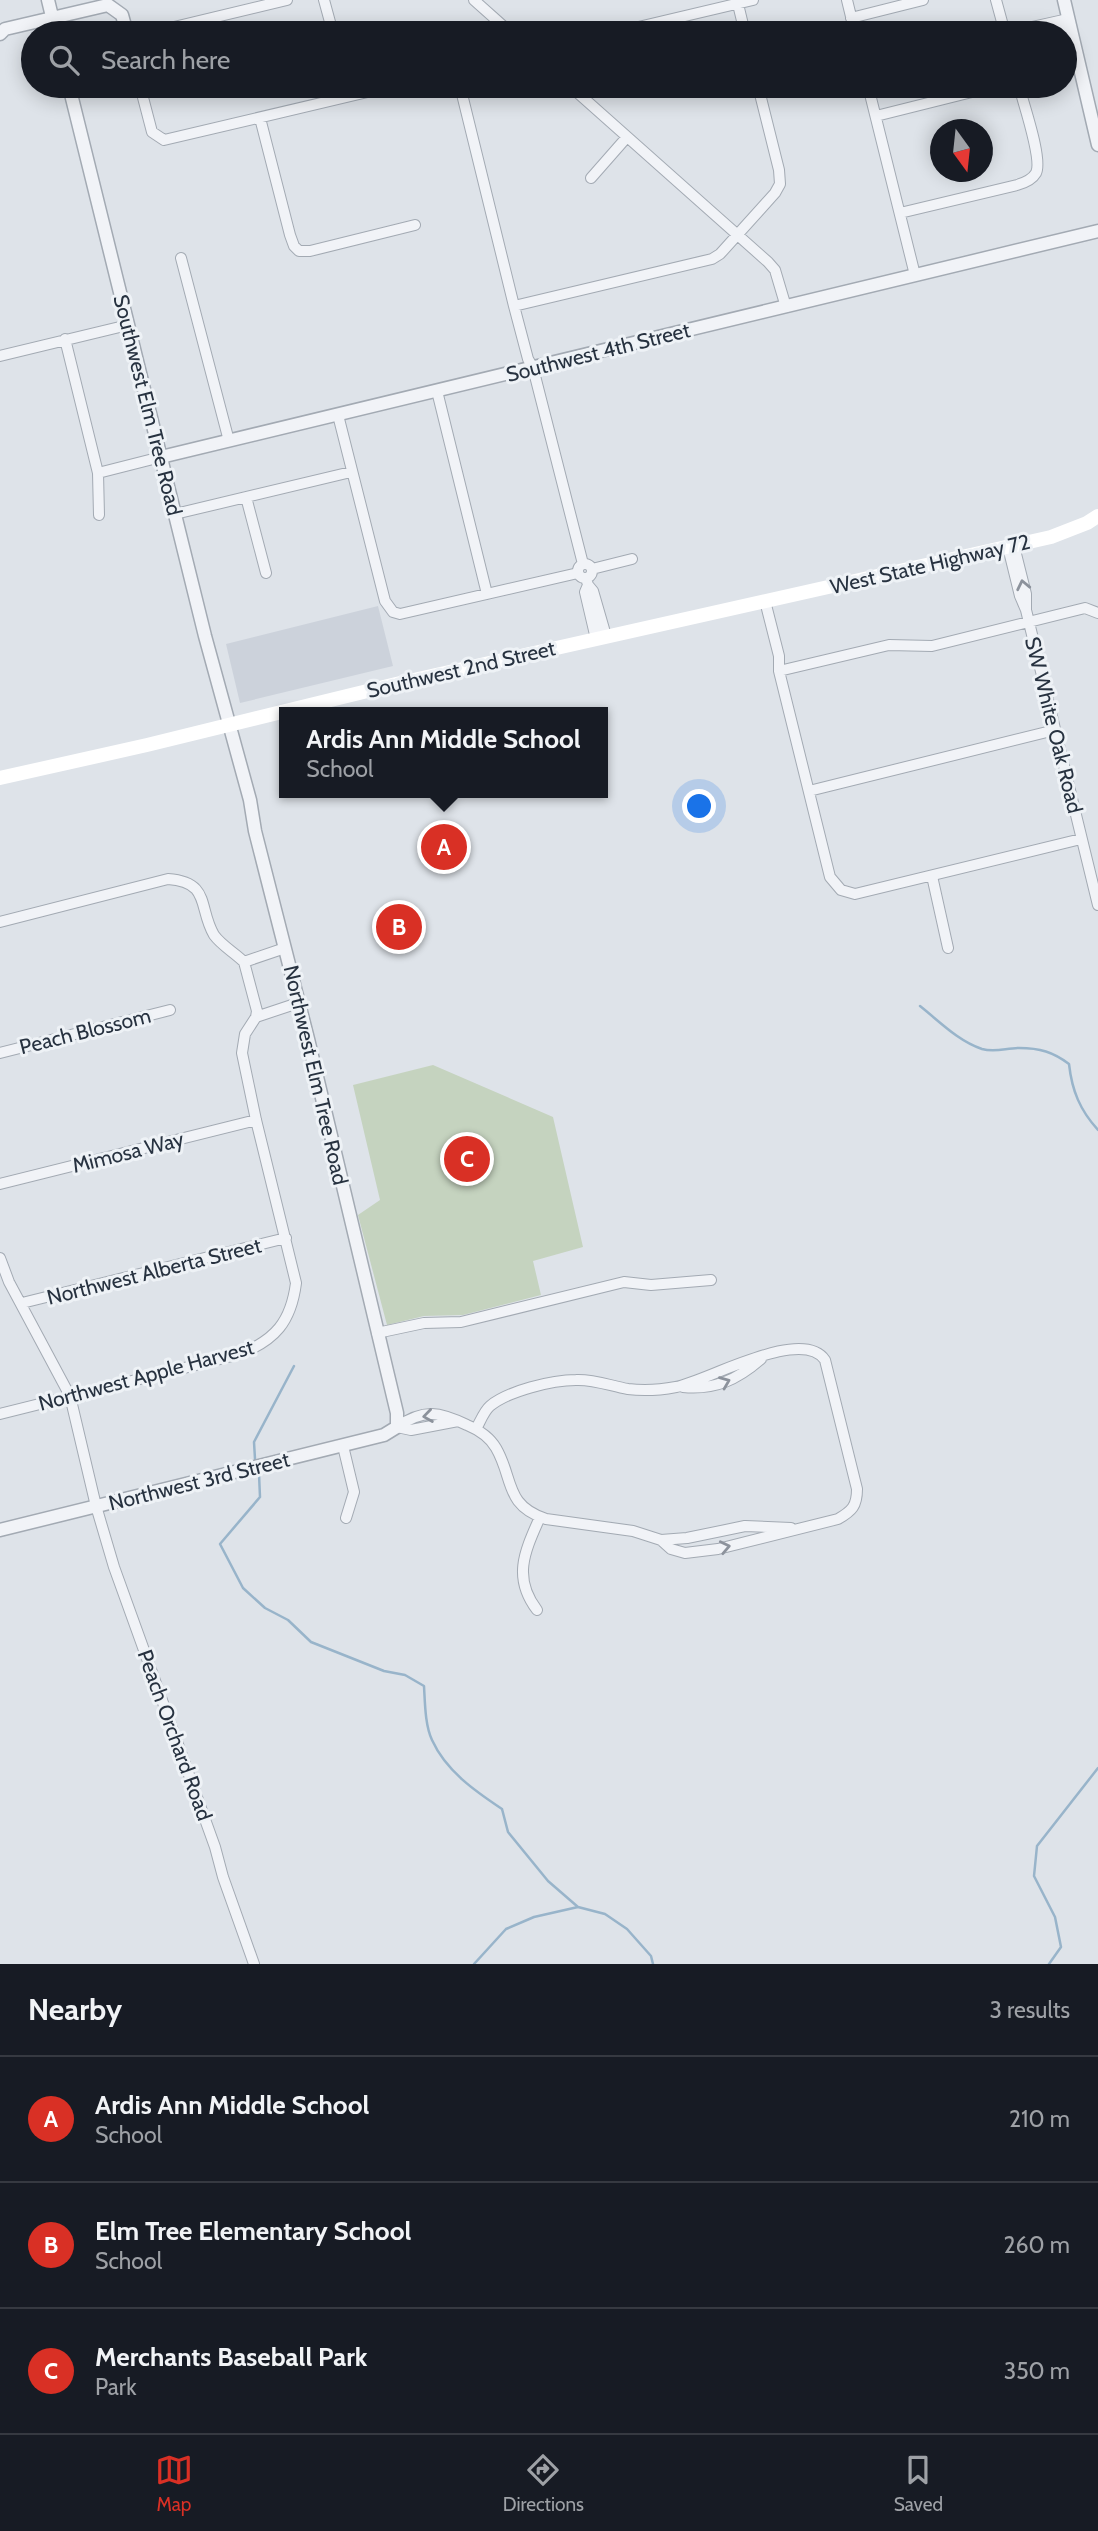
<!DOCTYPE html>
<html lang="en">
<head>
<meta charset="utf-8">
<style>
  body { margin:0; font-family:Cabin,sans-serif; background:#242831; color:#f1f3f6 }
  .compass { position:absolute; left:930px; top:119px; width:63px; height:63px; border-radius:50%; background:#171b24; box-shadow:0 4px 18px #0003; rotate:165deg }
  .you { position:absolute; left:700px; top:807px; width:24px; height:24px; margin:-18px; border:5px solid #fff; border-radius:50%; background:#1a73e8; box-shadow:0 0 0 10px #1a73e833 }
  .badge { display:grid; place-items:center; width:46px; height:46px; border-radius:50%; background:#d93025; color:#fff; font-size:23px; font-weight:700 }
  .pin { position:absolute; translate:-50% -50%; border:4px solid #fff; box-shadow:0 2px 7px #0006 }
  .popup { position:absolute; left:279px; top:707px; width:329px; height:91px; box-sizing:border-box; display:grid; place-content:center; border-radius:0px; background:#171b24; filter:drop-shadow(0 2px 5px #0005); font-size:23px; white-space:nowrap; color:#9ea1a6 }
  .popup b { font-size:26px; color:#f1f3f6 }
  .popup::after { content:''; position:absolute; left:50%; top:100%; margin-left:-14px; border:14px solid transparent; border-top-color:#171b24 }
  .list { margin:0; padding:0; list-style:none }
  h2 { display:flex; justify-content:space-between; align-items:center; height:91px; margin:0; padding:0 28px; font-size:30px }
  h2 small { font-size:23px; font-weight:400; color:#9ea1a6 }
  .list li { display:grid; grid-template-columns:46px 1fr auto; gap:21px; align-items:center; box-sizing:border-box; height:126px; padding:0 28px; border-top:2px solid #363941 }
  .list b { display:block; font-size:26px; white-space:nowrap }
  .list p { margin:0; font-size:23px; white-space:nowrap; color:#9ea1a6 }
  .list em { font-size:23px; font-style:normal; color:#9ea1a6 }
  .icon { flex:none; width:38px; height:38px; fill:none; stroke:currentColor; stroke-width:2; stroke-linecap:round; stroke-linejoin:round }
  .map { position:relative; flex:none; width:1098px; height:1964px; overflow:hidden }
  .search { position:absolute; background:#171b24; box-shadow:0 4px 18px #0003; left:21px; right:21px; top:21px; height:77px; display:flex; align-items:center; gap:18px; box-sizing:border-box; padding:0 24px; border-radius:38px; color:#9ea1a6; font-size:26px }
  .sheet { height:469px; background:#171b24 }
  nav { display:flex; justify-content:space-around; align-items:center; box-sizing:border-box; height:98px; border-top:2px solid #363941; background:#171b24; font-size:19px; color:#9ea1a6 }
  nav a { display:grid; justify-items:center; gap:4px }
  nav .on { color:#d93025 }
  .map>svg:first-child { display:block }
</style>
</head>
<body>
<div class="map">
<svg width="1098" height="1964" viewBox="0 0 1098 1964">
  <rect width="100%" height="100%" fill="#dee3e9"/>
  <path fill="#ccd2db" d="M 378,606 L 393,666 L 240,703 L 226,644 Z"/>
  <path fill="#c5d3bf" d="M 433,1065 L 553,1117 L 583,1247 L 533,1261 L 541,1295 L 463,1315 L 424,1316 L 387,1325 L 358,1215 L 380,1200 L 353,1085 Z"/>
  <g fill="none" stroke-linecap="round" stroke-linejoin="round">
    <path stroke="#98b4ca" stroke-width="2.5" d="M 920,1006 C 939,1021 958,1041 982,1049 C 995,1053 1006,1048 1019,1048 C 1040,1048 1053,1052 1069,1064 C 1072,1091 1080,1110 1098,1130
      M 255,1459 L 254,1442 L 294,1366
      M 259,1474 L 260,1497 L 220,1544 L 243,1588 L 265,1608 L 288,1620 L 311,1642 L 384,1671 L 405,1675 L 424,1686 C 425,1703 425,1725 432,1740 C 446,1771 475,1791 502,1809 L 508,1832 L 548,1881 L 578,1907 L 605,1914 L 627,1929 L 651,1956 L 653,1964
      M 474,1964 L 506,1929 L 534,1917 L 578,1907
      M 1049,1964 L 1061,1947 L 1055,1917 L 1034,1876 L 1037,1846 L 1098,1768"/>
    <g stroke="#a3aab3" stroke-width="12">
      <path id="minor" d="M 324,0 L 333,33
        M 474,0 L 511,33
        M 737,0 L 745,33
        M 847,0 L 855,33
        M 996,0 L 1005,33 L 1068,19
        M 851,18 L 923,0
        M 149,33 L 287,0
        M 613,33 L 753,0
        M 1049,33 L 1070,28
        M 140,86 L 152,132 L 164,140 L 393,86
        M 460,86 L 514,306 L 528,359 L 533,368 L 583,564
        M 570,86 L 768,262 L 775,270 L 786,307
        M 868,86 L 915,275
        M 876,116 L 996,86
        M 260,118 L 290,235 L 294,246 L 299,251 L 310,251 L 415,225
        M 591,178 L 627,137
        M 900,213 L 1017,185 C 1024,183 1032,180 1036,173 C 1043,159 1023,103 1019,86
        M 181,258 L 229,441
        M 514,306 L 712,259 L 720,254 L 775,193 L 780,184 L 779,170 L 758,86
        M 65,339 L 98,473 L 99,515
        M 0,356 L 128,325
        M 437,391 L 487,594
        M 338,415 L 385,601 L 393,612 L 400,614 L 578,573
        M 98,473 L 161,457
        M 246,497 L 266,573
        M 175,514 L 351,472
        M 1008,547 L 1020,596 L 1026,610 L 1026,594 L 1014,546
        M578 571a7 7 0 1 1 14 0a7 7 0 1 1-14 0Z
        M 592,569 L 632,559
        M 586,578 L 588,585 L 593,591 L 606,636
        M 588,585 L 585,592 L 596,639
        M 765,601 L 779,656 L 779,671 L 830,877 L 841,890 L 855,894 L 1081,839
        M 1026,610 L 1098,905
        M 779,671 L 889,645 L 932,646 L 1085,608 L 1098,613
        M 809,791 L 1055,730
        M 932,876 L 948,948
        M 0,922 L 168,879 C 211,882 198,908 214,935 C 222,946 234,952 244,962
        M 244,962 L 257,1011 L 256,1017
        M 244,962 L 285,948
        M 0,1053 L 170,1010
        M 0,1184 L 256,1120
        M 0,1258 L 9,1282 L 70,1396 L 96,1506 L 114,1567 L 215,1847 L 223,1877 L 254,1964
        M 22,1303 L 286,1238
        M 377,1333 L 424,1323 L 461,1322 L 624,1282 L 651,1285 L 711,1280
        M 683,1387 C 715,1390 737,1380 761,1359
        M 0,1414 L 240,1354 C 275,1340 291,1322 296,1283 L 256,1120 L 242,1053 L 245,1034 L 256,1017 L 298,1003
        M 397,1427 C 424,1408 440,1412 467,1425 C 479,1430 489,1436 496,1448 C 514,1479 504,1505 546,1519 L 633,1531 L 661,1540 L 687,1538 L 745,1526 L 791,1528
        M 397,1427 L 411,1430 L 458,1421
        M 476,1429 C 480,1422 484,1411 490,1406 C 508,1391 552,1380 576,1380 C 593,1379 611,1386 628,1389 C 643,1391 660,1390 676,1387 C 707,1381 802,1326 825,1360 L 857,1489 C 857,1506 852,1511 838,1519 L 718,1549 L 685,1553 L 671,1549 L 661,1540
        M 343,1446 L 354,1492 L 346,1518
        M 537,1610 C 512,1577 525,1551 540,1517"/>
    </g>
    <g stroke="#a3aab3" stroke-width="15">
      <path id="tertiary" d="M 48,0 L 56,33
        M 1064,0 L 1098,145
        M 0,34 L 5,29 L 108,5 L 122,15 L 127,33
        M 161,457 L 1098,231
        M 0,1530 L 384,1435 L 397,1427 L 397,1413 L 308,1039 L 255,831 L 250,800 L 205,636 L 69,86"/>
    </g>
    <use href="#minor" stroke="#f1f3f7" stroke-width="10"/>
    <use href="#tertiary" stroke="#f1f3f7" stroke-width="12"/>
    <path stroke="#fff" stroke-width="14" d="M 0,778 L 147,745 L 396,684 L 1051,537 L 1087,523 L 1098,516"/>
  </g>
  <defs><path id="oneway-chevron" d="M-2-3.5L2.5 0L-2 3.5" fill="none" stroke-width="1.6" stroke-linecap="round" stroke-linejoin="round" transform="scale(1.75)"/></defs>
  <g stroke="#8c929c">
    <use href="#oneway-chevron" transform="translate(1023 585) rotate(-102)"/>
    <use href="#oneway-chevron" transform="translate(725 1382) rotate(-22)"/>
    <use href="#oneway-chevron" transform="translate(428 1416) rotate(172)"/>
    <use href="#oneway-chevron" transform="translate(725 1547) rotate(-12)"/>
  </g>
  <g text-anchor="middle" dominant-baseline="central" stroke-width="6" stroke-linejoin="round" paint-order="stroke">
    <g font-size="21" fill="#273240" stroke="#eef2f6">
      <text transform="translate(598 352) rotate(-14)">Southwest 4th Street</text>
      <text transform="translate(148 405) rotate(76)">Southwest Elm Tree Road</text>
      <text transform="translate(930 564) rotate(-13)">West State Highway 72</text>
      <text transform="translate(461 669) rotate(-13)">Southwest 2nd Street</text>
      <text transform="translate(1054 725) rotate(76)">SW White Oak Road</text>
      <text transform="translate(85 1031) rotate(-14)">Peach Blossom</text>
      <text transform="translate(316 1075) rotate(77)">Northwest Elm Tree Road</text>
      <text transform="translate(128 1152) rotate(-14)">Mimosa Way</text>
      <text transform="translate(154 1271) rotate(-14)">Northwest Alberta Street</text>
      <text transform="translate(146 1375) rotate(-15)">Northwest Apple Harvest</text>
      <text transform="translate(199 1481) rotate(-14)">Northwest 3rd Street</text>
      <text transform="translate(175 1735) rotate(70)">Peach Orchard Road</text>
    </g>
  </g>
</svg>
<svg class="compass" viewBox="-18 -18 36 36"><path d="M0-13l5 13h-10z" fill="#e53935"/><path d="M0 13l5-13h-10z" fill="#9ea1a6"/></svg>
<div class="you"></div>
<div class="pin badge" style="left:444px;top:847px">A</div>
<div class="popup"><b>Ardis Ann Middle School</b>School</div>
<div class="pin badge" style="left:399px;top:927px">B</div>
<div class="pin badge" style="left:467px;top:1159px">C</div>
<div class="search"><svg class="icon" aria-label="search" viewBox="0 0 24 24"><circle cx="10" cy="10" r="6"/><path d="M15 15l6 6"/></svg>Search here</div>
</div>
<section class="sheet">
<h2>Nearby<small>3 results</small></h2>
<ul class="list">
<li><span class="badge">A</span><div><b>Ardis Ann Middle School</b><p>School</p></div><em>210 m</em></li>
<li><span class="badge">B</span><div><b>Elm Tree Elementary School</b><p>School</p></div><em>260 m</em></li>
<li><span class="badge">C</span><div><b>Merchants Baseball Park</b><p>Park</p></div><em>350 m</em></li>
</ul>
</section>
<nav>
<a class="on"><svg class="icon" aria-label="map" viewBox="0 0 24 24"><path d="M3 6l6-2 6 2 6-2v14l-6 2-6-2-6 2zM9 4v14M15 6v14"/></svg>Map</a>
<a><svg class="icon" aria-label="directions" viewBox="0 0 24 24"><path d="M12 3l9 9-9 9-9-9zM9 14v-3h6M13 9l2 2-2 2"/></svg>Directions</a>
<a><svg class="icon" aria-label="saved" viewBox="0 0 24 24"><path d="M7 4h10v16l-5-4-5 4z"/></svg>Saved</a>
</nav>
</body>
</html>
